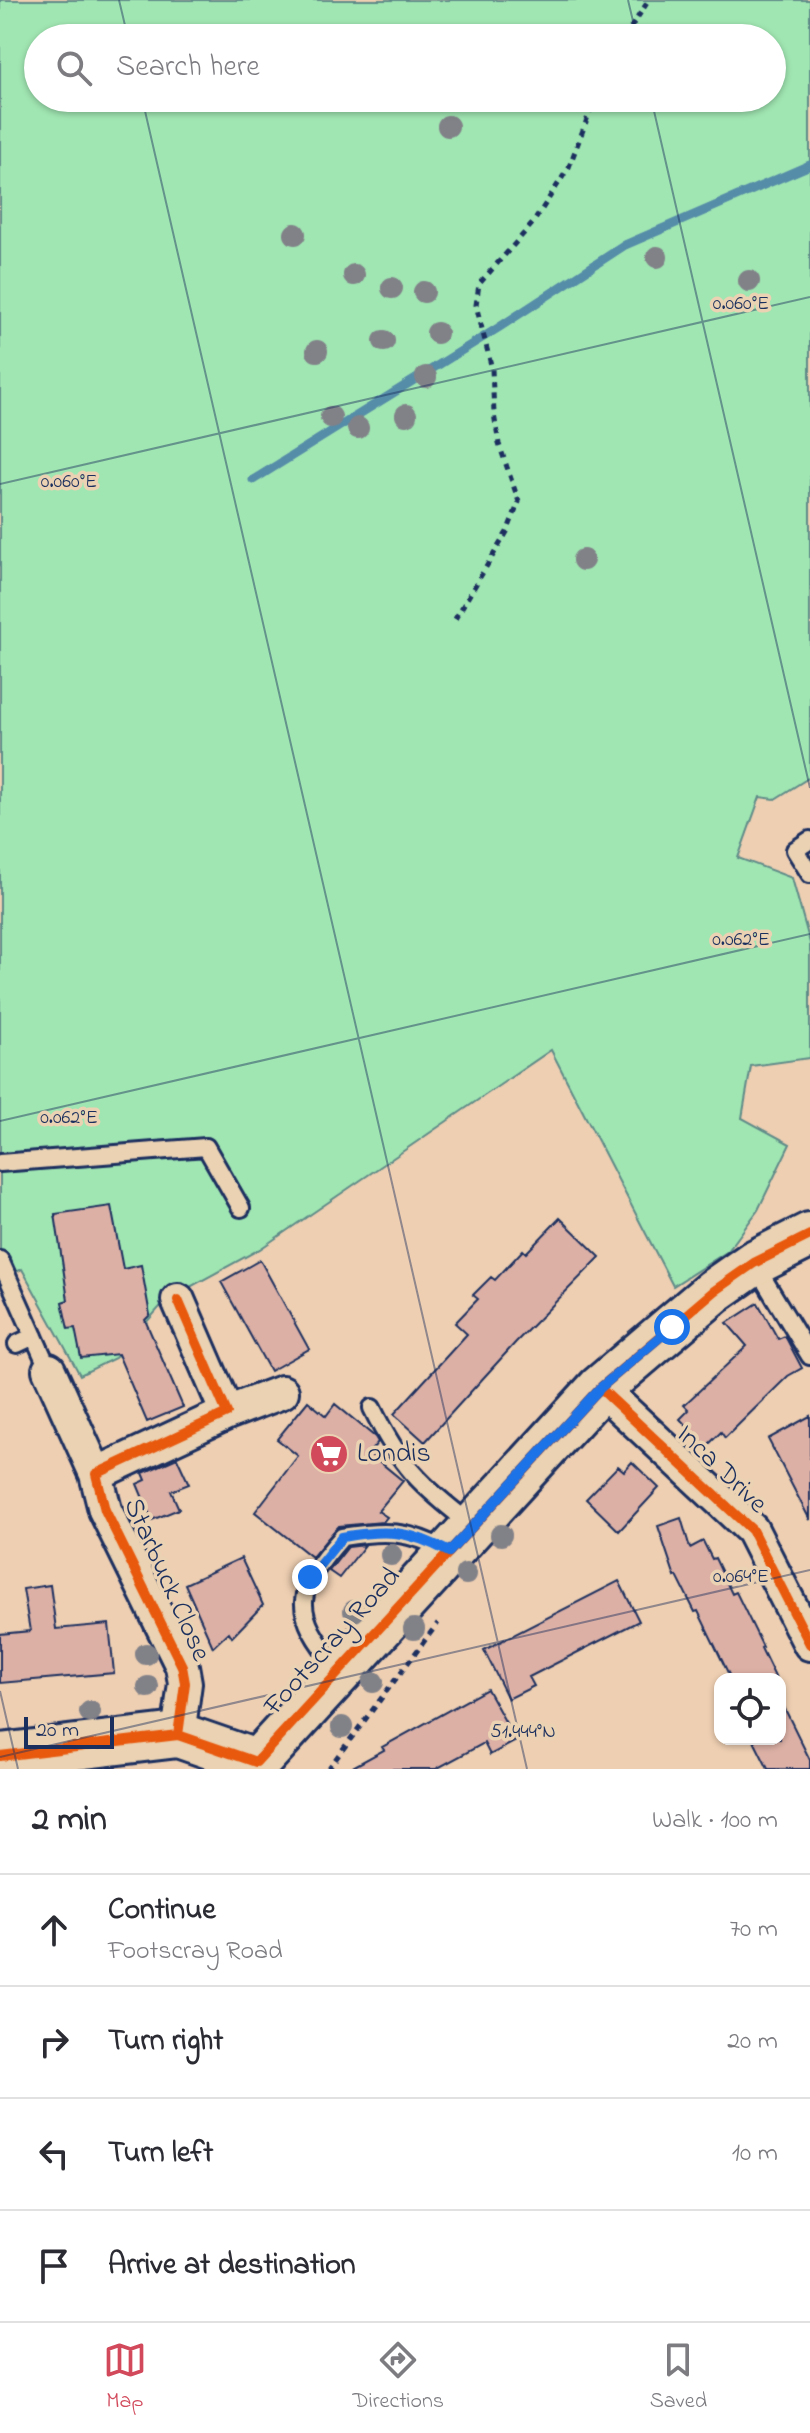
<!DOCTYPE html>
<html lang="en">
<head>
<meta charset="utf-8">
<style>
  body { margin:0; font-family:"Indie Flower",sans-serif; background:#f7f7f7; color:#2b2b33 }
  .controls { position:absolute; right:24px; bottom:24px; display:grid; overflow:hidden; border-radius:16px; box-shadow:0 2px 6px #0004 }
  .controls button { width:72px; height:72px; display:grid; place-items:center; padding:0; border:0; border-bottom:2px solid #e1e1e2; background:#fff; color:#2b2b33; font:40px sans-serif }
  .scale { position:absolute; left:24px; bottom:20px; width:90px; box-sizing:border-box; padding-left:8px; border:4px solid #1b2f5e; border-top:0; font-size:22px; line-height:28px; white-space:nowrap; color:#1b2f5e; -webkit-text-stroke:6px #ead2b2; paint-order:stroke }
  .stop { position:absolute; width:24px; height:24px; margin:-18px; border:6px solid #1a73e8; border-radius:50%; background:#fff }
  .stop.end { background:#1a73e8; border-color:#fff; box-shadow:0 2px 8px #0008 }
  .list { margin:0; padding:0; list-style:none }
  h2 { display:flex; justify-content:space-between; align-items:center; height:104px; margin:0; padding:0 32px; font-size:34px }
  h2 small { font-size:26px; font-weight:400; color:#7c7c81 }
  .list li { display:grid; grid-template-columns:52px 1fr auto; gap:24px; align-items:center; box-sizing:border-box; height:112px; padding:0 32px; border-top:2px solid #e1e1e2 }
  .list b { display:block; font-size:30px; white-space:nowrap }
  .list p { margin:0; font-size:26px; white-space:nowrap; color:#7c7c81 }
  .list em { font-size:26px; font-style:normal; color:#7c7c81 }
  .icon { flex:none; width:44px; height:44px; fill:none; stroke:currentColor; stroke-width:2; stroke-linecap:round; stroke-linejoin:round }
  .map { position:relative; flex:none; width:810px; height:1769px; overflow:hidden }
  .search { position:absolute; background:#fff; box-shadow:0 2px 6px #0004; left:24px; right:24px; top:24px; height:88px; display:flex; align-items:center; gap:20px; box-sizing:border-box; padding:0 28px; border-radius:44px; color:#7c7c81; font-size:30px }
  .sheet { height:552px; background:#fff }
  nav { display:flex; justify-content:space-around; align-items:center; box-sizing:border-box; height:112px; border-top:2px solid #e1e1e2; background:#fff; font-size:22px; color:#7c7c81 }
  nav a { display:grid; justify-items:center; gap:4px }
  nav .on { color:#d1495b }
  .map>svg:first-child { display:block }
</style>
</head>
<body>
<div class="map">
<svg width="810" height="1769" viewBox="0 0 810 1769">
  <rect width="100%" height="100%" fill="#eecfb2"/>
  <filter id="ink" filterUnits="userSpaceOnUse"><feTurbulence type="fractalNoise" baseFrequency=".0125" numOctaves="2"/><feDisplacementMap in="SourceGraphic" scale="16" xChannelSelector="R" yChannelSelector="G"/><feConvolveMatrix kernelMatrix="1 2 1 2 8 2 1 2 1" color-interpolation-filters="sRGB"/></filter>
  <g filter="url(#ink)">
    <path fill="#a0e6b2" stroke="#5e8a88" stroke-width="2" fill-rule="evenodd" d="M 0,0 L 810,0 L 810,777 L 775,799 L 760,797 L 738,858 L 792,878 L 810,943 L 810,1058 L 751,1066 L 742,1118 L 790,1144 L 758,1210 L 728,1251 L 673,1286 L 551,1050 L 260,1249 L 166,1300 L 115,1358 L 80,1375 L 22,1269 L 0,1280 ZM 38,38 L 772,38 L 772,98 L 38,98 Z"/>
    <g fill="none" stroke-linecap="round" stroke-linejoin="round">
      <path stroke="#558ca8" stroke-width="9" d="M 253,480 L 498,328 L 625,245 L 810,165"/>
    </g>
    <path fill="#dcb0a5" stroke="#1b2f5e" stroke-width="2" d="M 111,1206 L 123,1269 L 141,1265 L 150,1315 L 145,1320 L 183,1407 L 147,1422 L 118,1354 L 81,1358 L 75,1328 L 68,1329 L 62,1302 L 68,1300 L 55,1214 Z
      M 560,1218 L 600,1257 L 516,1342 L 425,1442 L 394,1414 L 467,1334 L 455,1323 L 478,1299 L 473,1295 L 491,1277 L 495,1280 L 523,1250 L 526,1253 Z
      M 260,1260 L 309,1349 L 270,1371 L 221,1282 Z
      M 758,1303 L 778,1339 L 785,1336 L 802,1368 L 788,1376 L 725,1438 L 721,1432 L 706,1447 L 680,1419 L 689,1410 L 684,1405 L 747,1346 L 727,1323 Z
      M 308,1401 L 326,1416 L 335,1404 L 375,1437 L 378,1442 L 369,1453 L 403,1481 L 378,1511 L 387,1517 L 383,1522 L 339,1526 L 312,1557 L 255,1512 L 298,1456 L 277,1439 Z
      M 810,1416 L 810,1520 L 768,1439 Z
      M 177,1458 L 189,1484 L 171,1491 L 179,1509 L 152,1520 L 137,1484 L 146,1480 L 143,1473 Z
      M 632,1462 L 659,1488 L 619,1531 L 586,1499 L 618,1466 L 624,1471 Z
      M 681,1518 L 690,1548 L 703,1541 L 712,1559 L 715,1558 L 732,1594 L 736,1592 L 763,1647 L 761,1648 L 776,1679 L 731,1679 L 698,1611 L 695,1612 L 677,1576 L 675,1577 L 658,1526 Z
      M 365,1545 L 339,1578 L 329,1571 L 348,1547 Z
      M 241,1558 L 263,1605 L 232,1637 L 229,1632 L 213,1647 L 185,1584 Z
      M 619,1581 L 639,1621 L 529,1677 L 534,1686 L 508,1699 L 484,1650 Z
      M 50,1585 L 56,1629 L 109,1624 L 114,1673 L 0,1683 L 0,1634 L 30,1631 L 23,1589 Z
      M 487,1689 L 516,1741 L 490,1755 L 484,1743 L 436,1769 L 349,1769 L 384,1750 L 382,1747 Z
      M 780,1699 L 810,1760 L 810,1769 L 768,1769 L 753,1739 L 780,1739 Z"/>
    <g fill="none" stroke-linecap="round" stroke-linejoin="round">
      <g stroke="#1b2f5e" stroke-width="22">
        <path id="lane" d="M 810,840 L 795,850 L 810,874
          M 0,1163 L 206,1147 L 241,1208
          M 0,1260 L 49,1370
          M 755,1265 L 810,1356
          M 17,1344 L 34,1336
          M 372,1408 C 400,1466 421,1486 472,1525
          M 338,1668 C 290,1611 294,1591 342,1537 C 385,1530 408,1530 447,1551"/>
      </g>
      <g stroke="#1b2f5e" stroke-width="38">
        <path id="street" d="M 178,1300 L 227,1413 L 96,1474 L 105,1510 L 182,1666 L 185,1683 L 178,1735
          M 49,1370 L 96,1474
          M 600,1388 L 752,1530 L 810,1644
          M 227,1413 L 282,1392"/>
      </g>
      <g stroke="#1b2f5e" stroke-width="50">
        <path id="secondary" d="M 0,1756 L 178,1735 L 256,1762"/>
      </g>
      <g stroke="#1b2f5e" stroke-width="50">
        <path id="primary" d="M 251,1769 L 600,1388 L 714,1291 L 754,1263 L 810,1235"/>
      </g>
      <path stroke="#1b2f5e" stroke-width="5" stroke-dasharray="6 6" stroke-linecap="butt" d="M 624,38 L 649,0
        M 455,619 L 507,532 L 519,502 L 499,444 L 494,414 L 492,369 L 476,305 L 479,284 L 533,223 L 569,167 L 595,98
        M 328,1769 L 438,1623"/>
      <use href="#lane" stroke="#ead2b2" stroke-width="16"/>
      <use href="#street" stroke="#ead2b2" stroke-width="32"/>
      <use href="#secondary" stroke="#ead2b2" stroke-width="44"/>
      <use href="#primary" stroke="#ead2b2" stroke-width="44"/>
      <g stroke="#ead2b2" stroke-width="15">
        <path id="cycleway" d="M 178,1300 L 227,1413 L 96,1474 L 105,1510 L 182,1666 L 185,1683 L 178,1735
          M 600,1388 L 752,1530 L 810,1644
          M 0,1756 L 178,1735 L 256,1762 L 600,1388 L 714,1291 L 754,1263 L 810,1235"/>
      </g>
      <use href="#cycleway" stroke="#e8590c" stroke-width="10"/>
    </g>
    <g fill="#818188">
      <circle cx="448" cy="126" r="11"/>
      <circle cx="295" cy="234" r="11"/>
      <circle cx="657" cy="257" r="11"/>
      <circle cx="354" cy="275" r="11"/>
      <circle cx="749" cy="281" r="11"/>
      <circle cx="392" cy="288" r="11"/>
      <circle cx="424" cy="292" r="11"/>
      <circle cx="437" cy="333" r="11"/>
      <circle cx="384" cy="341" r="11"/>
      <circle cx="317" cy="351" r="11"/>
      <circle cx="426" cy="377" r="11"/>
      <circle cx="406" cy="415" r="11"/>
      <circle cx="331" cy="417" r="11"/>
      <circle cx="358" cy="428" r="11"/>
      <circle cx="583" cy="560" r="11"/>
      <circle cx="501" cy="1535" r="11"/>
      <circle cx="391" cy="1555" r="11"/>
      <circle cx="466" cy="1574" r="11"/>
      <circle cx="354" cy="1611" r="11"/>
      <circle cx="414" cy="1629" r="11"/>
      <circle cx="146" cy="1654" r="11"/>
      <circle cx="373" cy="1682" r="11"/>
      <circle cx="148" cy="1687" r="11"/>
      <circle cx="90" cy="1712" r="11"/>
      <circle cx="342" cy="1727" r="11"/>
    </g>
  </g>
  <g fill="none" stroke-linecap="round" stroke-linejoin="round" filter="url(#ink)">
    <path stroke="#1a73e8" stroke-width="10" d="M 310,1577 L 342,1537 C 386,1529 409,1530 449,1552 L 600,1388 L 672,1327"/>
  </g>
  <path fill="none" stroke="#1b2f5e" stroke-width="2" stroke-opacity="0.45" d="M 119,0 L 128,38M 628,0 L 637,38M 142,98 L 527,1769M 651,98 L 810,788M 0,484 L 810,297M 0,1121 L 810,934M 0,1691 L 18,1769M 0,1757 L 810,1570"/>
  <defs>
    <g id="supermarket-disc" transform="scale(2)"><circle r="9.5" fill="#d1495b" stroke="#ead2b2"/><path d="M-6-5.5h2.5l.6 2H6L4.5 2H-2.5L-4.4-4H-6ZM-1.5 3.2a1.3 1.3 0 1 0 .1 0ZM3 3.2a1.3 1.3 0 1 0 .1 0Z" fill="#fff"/></g>
  </defs>
  <g fill-rule="evenodd">
    <use href="#supermarket-disc" x="329" y="1454"/>
  </g>
  <g text-anchor="middle" dominant-baseline="central" stroke-width="7" stroke-linejoin="round" paint-order="stroke">
    <g font-size="28" fill="#1b2f5e" stroke="#ead2b2" text-anchor="start">
      <text x="357" y="1454">Londis</text>
    </g>
    <g font-size="28" fill="#1b2f5e" stroke="#ead2b2">
      <text transform="translate(721 1470) rotate(44)">Inca Drive</text>
      <text transform="translate(166 1580) rotate(66)">Starbuck Close</text>
      <text transform="translate(333 1642) rotate(-48)">Footscray Road</text>
    </g>
  </g>
  <g font-size="20" text-anchor="middle" fill="#1b2f5e" stroke="#ead2b2" stroke-width="7" stroke-linejoin="round" paint-order="stroke">
    <text x="741" y="309">0.060°E</text>
    <text x="69" y="487">0.060°E</text>
    <text x="741" y="945">0.062°E</text>
    <text x="69" y="1123">0.062°E</text>
    <text x="741" y="1582">0.064°E</text>
    <text x="523" y="1737">51.444°N</text>
  </g>
</svg>
<div class="controls">
<button><svg class="icon" aria-label="locate" viewBox="0 0 24 24"><circle cx="12" cy="12" r="6"/><path d="M12 2v4M12 18v4M2 12h4M18 12h4"/></svg></button>
</div>
<div class="scale">20 m</div>
<div class="stop" style="left:672px;top:1327px"></div>
<div class="stop end" style="left:310px;top:1577px"></div>
<div class="search"><svg class="icon" aria-label="search" viewBox="0 0 24 24"><circle cx="10" cy="10" r="6"/><path d="M15 15l6 6"/></svg>Search here</div>
</div>
<section class="sheet">
<h2>2 min<small>Walk · 100 m</small></h2>
<ul class="list">
<li><svg class="icon" aria-label="ahead" viewBox="0 0 24 24"><path d="M12 20V5M6 11l6-6 6 6"/></svg><div><b>Continue</b><p>Footscray Road</p></div><em>70 m</em></li>
<li><svg class="icon" aria-label="right" viewBox="0 0 24 24"><path d="M7 20v-9h11M14 6l5 5-5 5"/></svg><div><b>Turn right</b></div><em>20 m</em></li>
<li><svg class="icon" aria-label="left" viewBox="0 0 24 24"><path d="M17 20v-9H6M10 6l-5 5 5 5"/></svg><div><b>Turn left</b></div><em>10 m</em></li>
<li><svg class="icon" aria-label="arrive" viewBox="0 0 24 24"><path d="M6 21V4h12l-3 4 3 4H6"/></svg><div><b>Arrive at destination</b></div></li>
</ul>
</section>
<nav>
<a class="on"><svg class="icon" aria-label="map" viewBox="0 0 24 24"><path d="M3 6l6-2 6 2 6-2v14l-6 2-6-2-6 2zM9 4v14M15 6v14"/></svg>Map</a>
<a><svg class="icon" aria-label="directions" viewBox="0 0 24 24"><path d="M12 3l9 9-9 9-9-9zM9 14v-3h6M13 9l2 2-2 2"/></svg>Directions</a>
<a><svg class="icon" aria-label="saved" viewBox="0 0 24 24"><path d="M7 4h10v16l-5-4-5 4z"/></svg>Saved</a>
</nav>
</body>
</html>
